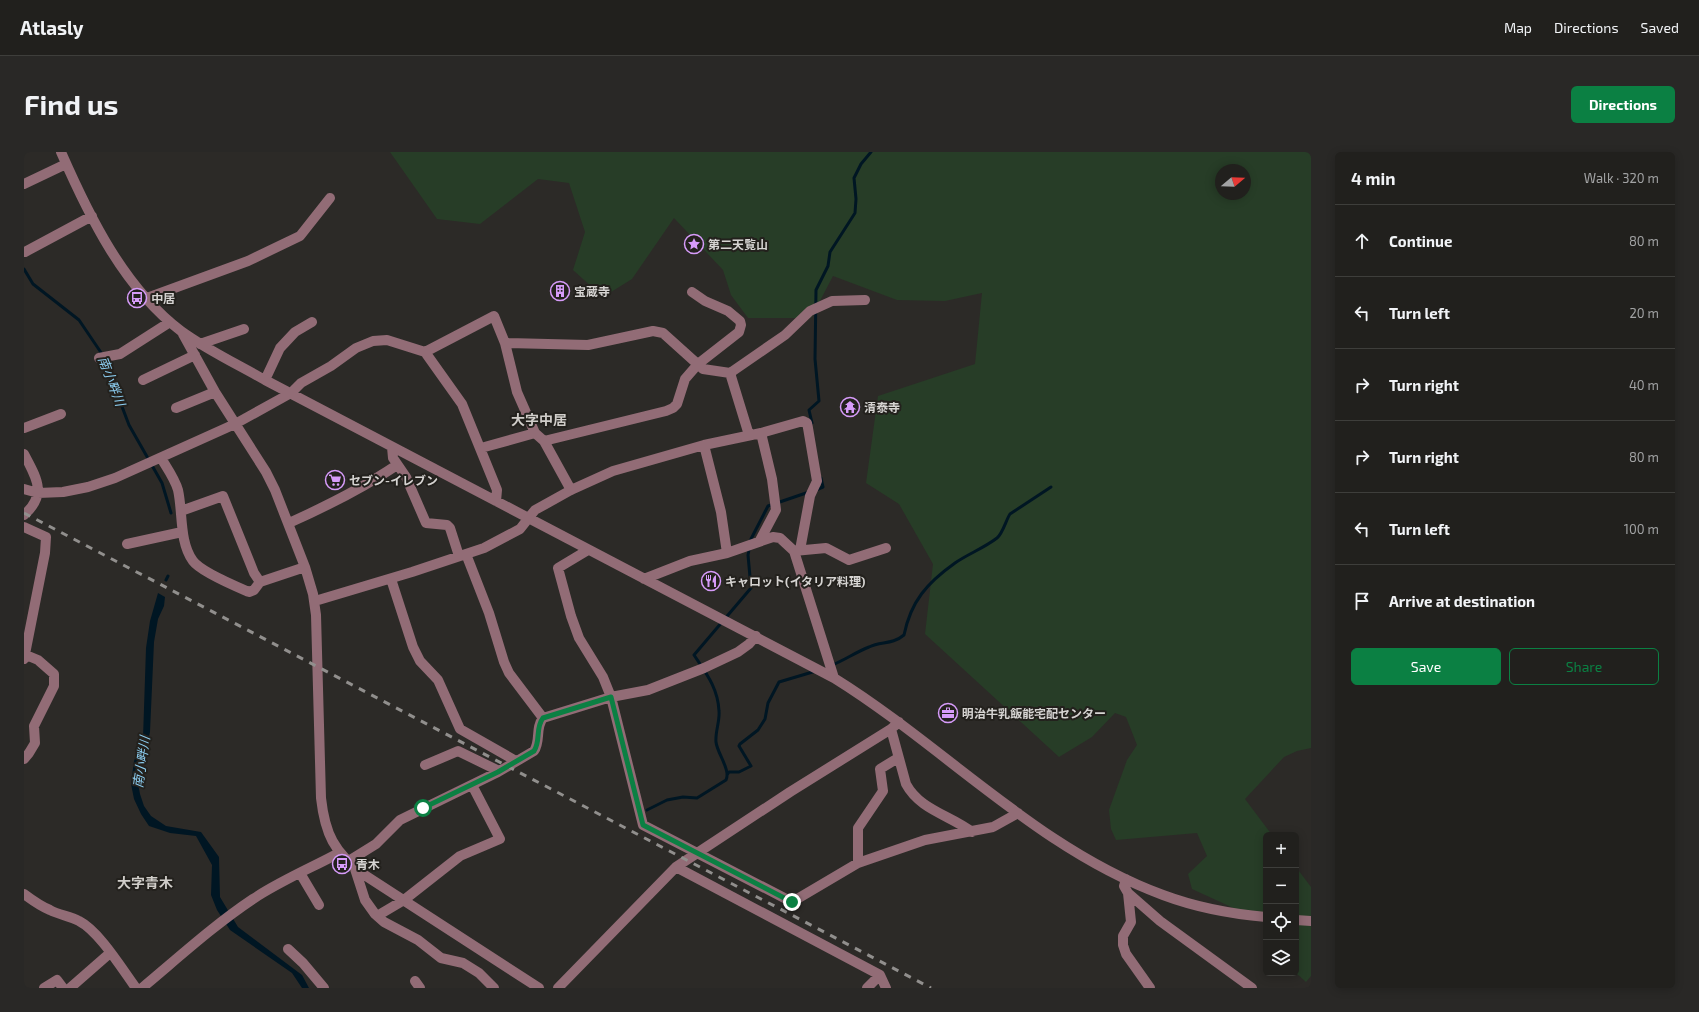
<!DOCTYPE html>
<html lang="en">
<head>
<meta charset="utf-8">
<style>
  body { margin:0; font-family:"Exo 2","Noto Sans JP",sans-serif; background:#292826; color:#f1f3f6 }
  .controls { position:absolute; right:12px; bottom:12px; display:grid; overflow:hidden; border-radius:6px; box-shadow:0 2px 10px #0003 }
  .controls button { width:36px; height:36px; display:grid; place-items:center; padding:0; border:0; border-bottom:1px solid #3e3e3b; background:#21201d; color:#f1f3f6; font:20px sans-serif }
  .compass { position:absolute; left:1191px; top:12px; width:36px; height:36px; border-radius:50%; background:#21201d; box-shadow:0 2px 10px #0003; rotate:71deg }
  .stop { position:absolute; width:12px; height:12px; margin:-9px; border:3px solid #0b8043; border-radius:50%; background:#fff }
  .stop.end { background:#0b8043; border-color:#fff; box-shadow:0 1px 4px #0008 }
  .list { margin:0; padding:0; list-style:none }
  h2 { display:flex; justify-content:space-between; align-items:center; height:52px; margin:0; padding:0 16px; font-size:17px }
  h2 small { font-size:13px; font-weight:400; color:#a2a3a4 }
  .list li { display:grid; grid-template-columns:26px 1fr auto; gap:12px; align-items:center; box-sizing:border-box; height:72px; padding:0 16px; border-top:1px solid #3e3e3b }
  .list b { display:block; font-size:15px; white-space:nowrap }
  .list em { font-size:13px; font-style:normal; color:#a2a3a4 }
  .actions { display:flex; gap:8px; padding:12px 16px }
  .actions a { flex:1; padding:9px 0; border:1px solid #0b8043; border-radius:6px; text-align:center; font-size:14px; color:#0b8043 }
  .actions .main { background:#0b8043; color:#fff }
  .icon { flex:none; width:22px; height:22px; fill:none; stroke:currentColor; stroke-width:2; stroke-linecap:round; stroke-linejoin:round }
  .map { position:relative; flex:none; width:1287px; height:836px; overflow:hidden; border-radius:6px }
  header { display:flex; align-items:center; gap:24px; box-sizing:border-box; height:56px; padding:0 20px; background:#21201d; border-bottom:1px solid #3e3e3b }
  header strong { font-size:19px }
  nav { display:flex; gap:22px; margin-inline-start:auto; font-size:14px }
  .intro { display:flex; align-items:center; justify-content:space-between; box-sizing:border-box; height:96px; padding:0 24px }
  h1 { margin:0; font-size:28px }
  .button { padding:10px 18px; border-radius:6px; background:#0b8043; color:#fff; font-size:14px; font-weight:700 }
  main { display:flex; gap:24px; padding:0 24px }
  aside { flex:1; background:#21201d; border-radius:6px; box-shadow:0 2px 10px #0003 }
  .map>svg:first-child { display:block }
</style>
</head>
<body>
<header>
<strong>Atlasly</strong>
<nav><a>Map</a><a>Directions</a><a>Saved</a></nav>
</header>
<div class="intro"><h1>Find us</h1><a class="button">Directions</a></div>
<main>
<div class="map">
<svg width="1287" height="836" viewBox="0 0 1287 836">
  <rect width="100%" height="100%" fill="#2c2a27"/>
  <path fill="#273d27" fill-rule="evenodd" d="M 366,0 L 1287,0 L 1287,596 L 1273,599 L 1260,605 L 1221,647 L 1248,683 L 1242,683 L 1242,771 L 1168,737 L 1164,722 L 1183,704 L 1173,681 L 1092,688 L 1087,677 L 1085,658 L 1103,608 L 1113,593 L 1102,565 L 1091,561 L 1068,585 L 1035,605 L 901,482 L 909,412 L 875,352 L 842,331 L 854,244 L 951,212 L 958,141 L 921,149 L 873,148 L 809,124 L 787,166 L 724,166 L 707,143 L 699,118 L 650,66 L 608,127 L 579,145 L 549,118 L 561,80 L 545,31 L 514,27 L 456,72 L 413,67 ZM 1197,18 L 1221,18 L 1221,42 L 1197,42 Z
    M 1272,715 L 1287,735 L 1287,824 L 1282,830 L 1272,821 Z"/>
  <path fill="#001623" d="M 134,441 L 141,445 L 140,454 L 134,467 L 130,490 L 126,580 L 114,631 L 116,642 L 120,654 L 127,664 L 142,674 L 177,680 L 195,705 L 196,745 L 214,775 L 278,823 L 285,836 L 278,836 L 268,821 L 206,778 L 193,758 L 187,743 L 188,713 L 172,684 L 146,681 L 125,674 L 117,662 L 110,647 L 107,632 L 110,609 L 119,586 L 122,496 L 126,469 Z"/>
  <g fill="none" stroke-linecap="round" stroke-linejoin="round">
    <path stroke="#001623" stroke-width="3" d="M 0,117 L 9,132 L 55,168 L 78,202 L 105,273 L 138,331 L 147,361
      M 788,271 L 785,258 L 795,249 L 791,207 L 792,138 L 804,114 L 806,100 L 831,61 L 832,47 L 830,26 L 837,12 L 847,0
      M 792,338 L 799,335 L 797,326
      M 142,428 L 144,424
      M 808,513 C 821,508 832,500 845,495 C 857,489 868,493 880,483 C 887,449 903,431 931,411 C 944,402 960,396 973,386 C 979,381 982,368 986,362 L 1027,335
      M 703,623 L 705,620 L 715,620 L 727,614 L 715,594 L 716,592 L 734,578 L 741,567 L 744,551 L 755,530 L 792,519
      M 623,658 L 643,648 L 659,645 L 673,646 L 702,628 C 707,618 693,601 692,590 C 691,580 696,569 695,559 C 694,536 682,521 670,503 L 727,436 L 724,403 L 727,387 L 744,354 L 785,340"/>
    <path stroke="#926c76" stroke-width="10" d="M 37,0 C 65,64 100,136 157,179 C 183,198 213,212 241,228 L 810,526 C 921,595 1014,697 1139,743 C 1171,755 1208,762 1242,765
      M 0,32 L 42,12
      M 1,100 L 68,64
      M 123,146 L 224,109 L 276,84 L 306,46
      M 159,182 L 191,240 L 242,320 L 251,338 L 281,415 L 289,442 L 292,463 L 297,646 C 301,682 310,700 339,722 L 515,836
      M 481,191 L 564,193 L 629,179 L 639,181 L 679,217 L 706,221
      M 176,192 L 220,177
      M 401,200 L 438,252 L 473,338 L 472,349
      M 75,206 L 96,202 L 146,170
      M 119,228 L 171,203
      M 241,228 L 256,196 L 271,180 L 288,170
      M 152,256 L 191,240
      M 0,276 L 37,262
      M 725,283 L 706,221 L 761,183 L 786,159 L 808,149 L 841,148
      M 520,289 L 642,259 L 649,256 L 653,252 L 661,227 L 674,212 L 715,180 L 717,173 L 716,169 L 704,159 L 681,149 L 668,140
      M 680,293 L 697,360 L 703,401
      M 368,295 L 369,306 L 382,325 L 402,371 L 423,373 L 426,376 L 435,404
      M 457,296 L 511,281
      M 0,302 C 12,325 24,342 0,363
      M 137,306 C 143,316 151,327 154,338 C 159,360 155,390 169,409 C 177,420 211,434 225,440 L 230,438 L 236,430 L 281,415
      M 0,337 L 14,341 L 39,340 L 64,335 L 91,326 L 211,272 L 267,241 L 277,231 L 307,214 L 332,196 L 349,189 L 363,188 L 401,200 L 470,164 L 481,191 L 493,240 L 511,281 L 520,289 L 547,338
      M 157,359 L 199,344 L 230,421 L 236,430
      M 265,371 C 303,354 339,336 373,313
      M 0,375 L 22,385 L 21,401 L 0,507
      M 735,390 L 752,358 L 748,327 L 737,281
      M 103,392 L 158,380
      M 564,398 L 534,416 L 547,464 L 555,486 L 579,525 L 587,545 L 619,673 L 768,750 L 834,711 L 901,688 L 969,675 L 994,661
      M 770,399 L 810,526
      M 442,402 L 465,461 L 480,510 L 485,521 L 519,566
      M 367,427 L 389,495 L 396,509 L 414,528 L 436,577 L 492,609
      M 620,427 L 666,409 L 703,401 L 749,385 L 756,386 L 770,399 L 802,396 L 825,408 L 862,396
      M 291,449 L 388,420 L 460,396 L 496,377 L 511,358 L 547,338 L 589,319 L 680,293 L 737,281 L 779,269 L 783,271 L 784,276 L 793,329 L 786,344 L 776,398
      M 867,577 L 882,632 C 896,658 926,663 948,680
      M 0,607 L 5,601 L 11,591 L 10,574 L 30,534 L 30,522 L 14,508 L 2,503
      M 401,613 L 434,599 L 475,619
      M 323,710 L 352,692 L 376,668 L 474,620 L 510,599 C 517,589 511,576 519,566 L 587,545 L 624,538 L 680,516 L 714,500 L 725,492 L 732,484
      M 834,711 L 834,676 L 859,639 L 856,617 L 874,606
      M 652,715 L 856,823 L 862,836
      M 331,717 L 341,748 L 351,762 L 360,770 L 394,788 L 417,806 L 439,811 L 455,821 L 470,836
      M 276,721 L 295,753
      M 1102,727 L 1100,734 L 1104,741 L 1136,769 L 1228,836
      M 1104,741 L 1107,770 L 1099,784 L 1099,793 L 1102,802 L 1126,836
      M 0,742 C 8,748 16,754 26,758 C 35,763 46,764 55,769 C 75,779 98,817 112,836
      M 353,764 L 380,748 L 436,704 L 476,687 L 448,633
      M 1272,768 L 1287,769
      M 264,797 L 279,811 L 300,836
      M 391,829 L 396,836
      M 20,836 L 33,828 L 39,836
      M 46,836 L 86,801
      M 118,836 C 154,806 190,773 229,747 C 256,729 287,716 315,701
      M 534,836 L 652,715 L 766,640 L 867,577 L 875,570
      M 843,836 L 856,823"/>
    <path stroke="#918f8d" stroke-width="3" stroke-dasharray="7 7" stroke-linecap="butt" d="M 0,361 L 907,836"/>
  </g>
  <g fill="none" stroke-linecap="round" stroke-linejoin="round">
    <path stroke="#0b8043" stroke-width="5" d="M 399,656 L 474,620 L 510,599 C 517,589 511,576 519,566 L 587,545 L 619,673 L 768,750"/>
  </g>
  <defs>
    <g id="sight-ring" transform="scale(1)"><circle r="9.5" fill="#23211d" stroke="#d69bf9" stroke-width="1.5"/><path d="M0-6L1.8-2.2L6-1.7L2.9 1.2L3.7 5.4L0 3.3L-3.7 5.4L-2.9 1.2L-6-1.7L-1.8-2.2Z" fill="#d69bf9"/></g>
    <g id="building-ring" transform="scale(1)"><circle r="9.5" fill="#23211d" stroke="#d69bf9" stroke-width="1.5"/><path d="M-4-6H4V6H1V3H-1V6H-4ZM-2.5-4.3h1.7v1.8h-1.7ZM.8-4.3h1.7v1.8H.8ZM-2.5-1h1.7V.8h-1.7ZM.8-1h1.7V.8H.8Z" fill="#d69bf9"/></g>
    <g id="bus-ring" transform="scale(1)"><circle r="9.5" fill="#23211d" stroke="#d69bf9" stroke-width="1.5"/><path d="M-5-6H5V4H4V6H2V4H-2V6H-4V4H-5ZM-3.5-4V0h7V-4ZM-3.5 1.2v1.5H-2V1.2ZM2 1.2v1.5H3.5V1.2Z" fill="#d69bf9"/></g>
    <g id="temple-ring" transform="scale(1)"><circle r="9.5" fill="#23211d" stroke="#d69bf9" stroke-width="1.5"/><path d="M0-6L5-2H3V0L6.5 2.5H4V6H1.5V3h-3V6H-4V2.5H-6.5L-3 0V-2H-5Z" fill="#d69bf9"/></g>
    <g id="supermarket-ring" transform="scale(1)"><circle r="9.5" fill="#23211d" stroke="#d69bf9" stroke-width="1.5"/><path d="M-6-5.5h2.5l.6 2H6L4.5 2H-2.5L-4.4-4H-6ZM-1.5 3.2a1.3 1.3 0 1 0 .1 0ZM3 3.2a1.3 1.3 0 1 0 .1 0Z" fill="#d69bf9"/></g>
    <g id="restaurant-ring" transform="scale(1)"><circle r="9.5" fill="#23211d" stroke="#d69bf9" stroke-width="1.5"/><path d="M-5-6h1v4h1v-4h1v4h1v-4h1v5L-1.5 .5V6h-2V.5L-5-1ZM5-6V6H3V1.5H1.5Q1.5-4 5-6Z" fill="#d69bf9"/></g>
    <g id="office-ring" transform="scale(1)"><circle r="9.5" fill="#23211d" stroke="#d69bf9" stroke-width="1.5"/><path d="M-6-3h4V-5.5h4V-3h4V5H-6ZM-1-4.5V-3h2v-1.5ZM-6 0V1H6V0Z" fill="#d69bf9"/></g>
  </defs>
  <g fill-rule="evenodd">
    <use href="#sight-ring" x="670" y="92"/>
    <use href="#building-ring" x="536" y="139"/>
    <use href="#bus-ring" x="113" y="146"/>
    <use href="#temple-ring" x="826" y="255"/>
    <use href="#supermarket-ring" x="311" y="328"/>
    <use href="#restaurant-ring" x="687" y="429"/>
    <use href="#office-ring" x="924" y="561"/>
    <use href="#bus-ring" x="318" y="712"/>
  </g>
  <g text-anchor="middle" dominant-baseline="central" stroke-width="4" stroke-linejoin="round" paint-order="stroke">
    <g font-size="12" font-weight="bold" fill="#d6d4d2" stroke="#23211d" text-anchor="start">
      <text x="684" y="92">第二天覧山</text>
      <text x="550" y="139">宝蔵寺</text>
      <text x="127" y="146">中居</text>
      <text x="840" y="255">清泰寺</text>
      <text x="325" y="328">セブン-イレブン</text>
      <text x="701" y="429">キャロット(イタリア料理)</text>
      <text x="938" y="561">明治牛乳飯能宅配センター</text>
      <text x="332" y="712">青木</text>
    </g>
    <g font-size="13" font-style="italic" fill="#8ccdf0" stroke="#23211d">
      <text transform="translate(88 229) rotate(69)">南小畔川</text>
      <text transform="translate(117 610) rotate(-82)">南小畔川</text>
    </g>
    <g font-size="14" font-weight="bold" fill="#d0cdc9" stroke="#23211d">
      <text x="515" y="267">大字中居</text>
      <text x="121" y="730">大字青木</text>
    </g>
  </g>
</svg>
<div class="controls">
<button>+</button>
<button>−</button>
<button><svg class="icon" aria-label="locate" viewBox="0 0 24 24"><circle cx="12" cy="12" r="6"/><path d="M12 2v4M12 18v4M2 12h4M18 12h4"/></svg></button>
<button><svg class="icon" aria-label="layers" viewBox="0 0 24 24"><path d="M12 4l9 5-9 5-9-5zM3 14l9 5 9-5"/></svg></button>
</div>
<svg class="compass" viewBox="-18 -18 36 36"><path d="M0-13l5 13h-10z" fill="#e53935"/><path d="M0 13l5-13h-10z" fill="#a2a3a4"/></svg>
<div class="stop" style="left:399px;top:656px"></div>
<div class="stop end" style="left:768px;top:750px"></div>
</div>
<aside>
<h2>4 min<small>Walk · 320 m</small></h2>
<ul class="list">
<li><svg class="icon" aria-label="ahead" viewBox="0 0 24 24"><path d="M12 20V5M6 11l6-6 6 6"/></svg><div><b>Continue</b></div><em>80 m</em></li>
<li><svg class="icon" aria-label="left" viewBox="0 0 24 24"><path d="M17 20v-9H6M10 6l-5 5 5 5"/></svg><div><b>Turn left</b></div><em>20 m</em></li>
<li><svg class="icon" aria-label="right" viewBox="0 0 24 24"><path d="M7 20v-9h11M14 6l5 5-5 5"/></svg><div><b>Turn right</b></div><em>40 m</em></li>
<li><svg class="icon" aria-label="right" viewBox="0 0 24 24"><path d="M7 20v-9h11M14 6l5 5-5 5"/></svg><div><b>Turn right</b></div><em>80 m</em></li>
<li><svg class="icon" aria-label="left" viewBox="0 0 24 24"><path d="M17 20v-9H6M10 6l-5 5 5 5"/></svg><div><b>Turn left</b></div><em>100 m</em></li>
<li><svg class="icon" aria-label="arrive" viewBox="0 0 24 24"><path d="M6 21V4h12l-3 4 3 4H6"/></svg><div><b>Arrive at destination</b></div></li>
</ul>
<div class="actions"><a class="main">Save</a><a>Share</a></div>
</aside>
</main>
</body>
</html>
